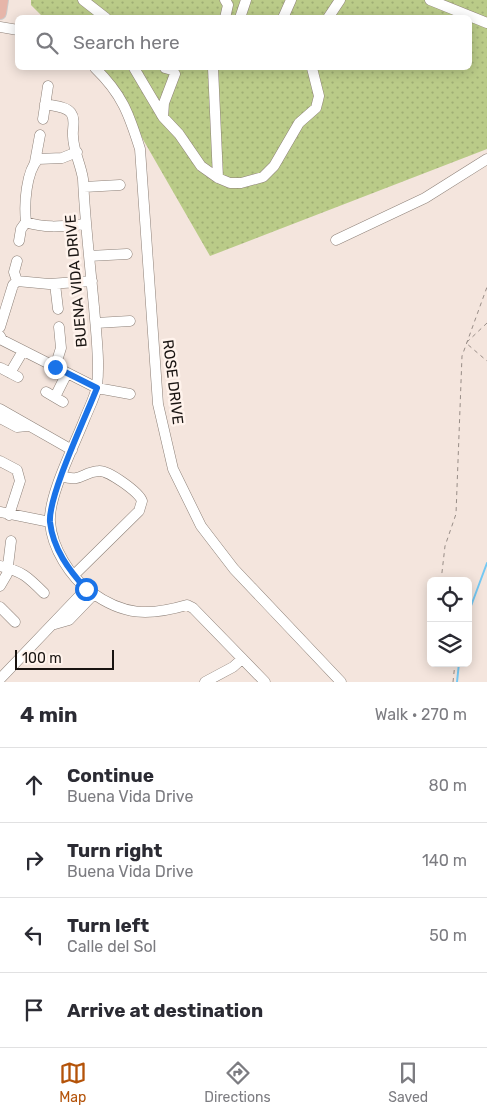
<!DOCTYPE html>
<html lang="en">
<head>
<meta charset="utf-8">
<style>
  body { margin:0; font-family:Rubik,sans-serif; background:#f7f7f7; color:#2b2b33 }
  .controls { position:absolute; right:15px; bottom:15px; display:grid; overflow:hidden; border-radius:8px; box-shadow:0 2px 12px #0003 }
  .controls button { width:45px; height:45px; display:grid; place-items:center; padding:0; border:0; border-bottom:1px solid #e1e1e2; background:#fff; color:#2b2b33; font:25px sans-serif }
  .scale { position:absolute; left:15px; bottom:12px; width:99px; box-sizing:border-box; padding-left:5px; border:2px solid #191411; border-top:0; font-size:14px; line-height:18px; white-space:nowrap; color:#191411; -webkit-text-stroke:4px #fff3ec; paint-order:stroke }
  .stop { position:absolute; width:15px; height:15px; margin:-11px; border:4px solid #1a73e8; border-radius:50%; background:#fff }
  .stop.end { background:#1a73e8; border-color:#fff; box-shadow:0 1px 5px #0008 }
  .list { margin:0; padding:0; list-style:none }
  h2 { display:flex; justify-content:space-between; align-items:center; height:65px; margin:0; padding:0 20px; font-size:21px }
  h2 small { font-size:16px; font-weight:400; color:#7c7c81 }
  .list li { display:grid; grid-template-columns:32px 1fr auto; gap:15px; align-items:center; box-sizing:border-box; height:75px; padding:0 20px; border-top:1px solid #e1e1e2 }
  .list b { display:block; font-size:19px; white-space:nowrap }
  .list p { margin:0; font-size:16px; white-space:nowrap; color:#7c7c81 }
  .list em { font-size:16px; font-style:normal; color:#7c7c81 }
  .icon { flex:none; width:28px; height:28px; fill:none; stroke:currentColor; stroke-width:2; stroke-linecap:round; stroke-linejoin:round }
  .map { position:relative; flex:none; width:487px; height:682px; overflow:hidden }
  .search { position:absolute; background:#fff; box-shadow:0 2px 12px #0003; left:15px; right:15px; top:15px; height:55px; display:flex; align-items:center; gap:12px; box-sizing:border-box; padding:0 18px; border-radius:8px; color:#7c7c81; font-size:19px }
  .sheet { height:365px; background:#fff }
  nav { display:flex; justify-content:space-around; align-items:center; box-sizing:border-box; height:70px; border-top:1px solid #e1e1e2; background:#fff; font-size:14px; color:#7c7c81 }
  nav a { display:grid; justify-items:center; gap:2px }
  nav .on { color:#b45309 }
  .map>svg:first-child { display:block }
</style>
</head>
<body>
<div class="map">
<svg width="487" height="682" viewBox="0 0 487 682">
  <defs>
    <pattern id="grass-dots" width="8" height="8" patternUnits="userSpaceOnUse" patternTransform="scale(1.25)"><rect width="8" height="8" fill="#bacb88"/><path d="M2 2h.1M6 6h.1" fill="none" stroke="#9fad74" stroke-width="1.8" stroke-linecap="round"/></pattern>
  </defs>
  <rect width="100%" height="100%" fill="#f4e5dd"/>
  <path fill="url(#grass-dots)" d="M 31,0 L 487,0 L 487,149 L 210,256 L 114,89 L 92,68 L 470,68 L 470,18 L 44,18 L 31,5 Z"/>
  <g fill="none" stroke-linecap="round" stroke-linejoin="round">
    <path stroke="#74c8f3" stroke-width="2" d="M 468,614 L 487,563
      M 457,682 L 459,663"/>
    <g stroke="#8d8078" stroke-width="11">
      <path id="minor" d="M 83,0 L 106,18
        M 225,0 L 228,5 L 225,18
        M 430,0 L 487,23
        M 240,18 L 246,0
        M 283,18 L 291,0
        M 328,18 L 340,0
        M 0,27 L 18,30
        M 95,68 C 122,94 129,114 140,149 L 158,404 L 173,469 L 201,526 L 234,569 L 341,682
        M 134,68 L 163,117 L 179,134 L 201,166 L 218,178 L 230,183 L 241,183 L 263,177 L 274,166 L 299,123 L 316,108 L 319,96 L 312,68
        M 213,68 L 218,178
        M 45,104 C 53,106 66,106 71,113 C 76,120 72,129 73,136 C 73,150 81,165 83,179 C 85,222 90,264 94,307 C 96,333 100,361 97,386 C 95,397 89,408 85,418 C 75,444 48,496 50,522 C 52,548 70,577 91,592 C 124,616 149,616 187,605 L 193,608 L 265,682
        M 163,117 L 164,103 L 175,74 L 172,70 L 165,68
        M 43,119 L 48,86
        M 77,152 L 62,158 L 38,159 C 26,172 24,204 26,222 C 47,229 64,226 85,224
        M 35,162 L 40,135
        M 84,187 L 120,185
        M 336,240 L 425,198 L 487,159
        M 19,241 L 21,229 L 26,222
        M 89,256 L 127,254
        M 17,261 L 14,272 L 17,281
        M 55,284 L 58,309
        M 96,323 L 130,321
        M 0,327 L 13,285 L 17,281 L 49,284 L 92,281
        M 0,336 L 2,340 L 97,388 L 130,394
        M 55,367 L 61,348 L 59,327
        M 1,368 L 18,377
        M 10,373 L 23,351
        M 46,392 L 63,402
        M 55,397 L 67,373
        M 0,409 L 72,450
        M 0,418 L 17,427 L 27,426
        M 0,461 L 17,470 L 20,481 L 9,515
        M 62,476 C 81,483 82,472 99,471 C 108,470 139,492 142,501 L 139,511 L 74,575
        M 0,512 L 50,522
        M 0,566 C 22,571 28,577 44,593
        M 0,586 L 7,574 L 11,541
        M 0,607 L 15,622
        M 55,624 L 69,620 L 94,594
        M 0,679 L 86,589
        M 205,682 L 233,667 L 242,659"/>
    </g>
    <g stroke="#cccbcb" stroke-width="14">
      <path id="major" d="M 0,13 L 2,0"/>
    </g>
    <path stroke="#988d87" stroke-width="1" stroke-dasharray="4 4" stroke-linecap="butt" d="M 487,323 L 466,343 L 487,361
      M 441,581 L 445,546 L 456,514 L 462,356 L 487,287
      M 453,682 L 455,663"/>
    <use href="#minor" stroke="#fff" stroke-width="10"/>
    <use href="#major" stroke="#e6b5a9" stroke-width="12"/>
  </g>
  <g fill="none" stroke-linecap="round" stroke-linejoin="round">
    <path stroke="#1a73e8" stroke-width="6" d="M 55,367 L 97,388 C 86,416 48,496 50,522 C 53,549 69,570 86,589"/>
  </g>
  <g text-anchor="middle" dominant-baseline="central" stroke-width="5" stroke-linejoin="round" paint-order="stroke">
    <g font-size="15" fill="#191411" stroke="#fff3ec">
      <text transform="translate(76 281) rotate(-95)">BUENA VIDA DRIVE</text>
      <text transform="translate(173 382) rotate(83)">ROSE DRIVE</text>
    </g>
  </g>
</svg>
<div class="controls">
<button><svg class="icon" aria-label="locate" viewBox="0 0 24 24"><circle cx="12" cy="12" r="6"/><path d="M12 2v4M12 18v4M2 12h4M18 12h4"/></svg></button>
<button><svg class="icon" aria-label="layers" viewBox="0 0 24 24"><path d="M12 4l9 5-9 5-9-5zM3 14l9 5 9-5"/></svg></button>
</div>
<div class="scale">100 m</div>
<div class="stop" style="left:86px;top:589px"></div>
<div class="stop end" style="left:55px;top:367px"></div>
<div class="search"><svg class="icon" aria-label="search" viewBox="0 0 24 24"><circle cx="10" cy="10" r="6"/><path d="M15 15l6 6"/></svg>Search here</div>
</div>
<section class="sheet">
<h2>4 min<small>Walk · 270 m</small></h2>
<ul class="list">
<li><svg class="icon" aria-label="ahead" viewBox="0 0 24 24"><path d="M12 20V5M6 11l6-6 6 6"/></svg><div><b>Continue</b><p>Buena Vida Drive</p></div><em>80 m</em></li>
<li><svg class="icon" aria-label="right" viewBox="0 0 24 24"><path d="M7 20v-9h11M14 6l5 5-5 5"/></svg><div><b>Turn right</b><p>Buena Vida Drive</p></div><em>140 m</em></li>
<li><svg class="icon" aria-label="left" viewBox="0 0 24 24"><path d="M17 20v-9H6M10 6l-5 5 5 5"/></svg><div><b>Turn left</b><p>Calle del Sol</p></div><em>50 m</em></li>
<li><svg class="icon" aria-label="arrive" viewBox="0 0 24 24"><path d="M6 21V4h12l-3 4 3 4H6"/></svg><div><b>Arrive at destination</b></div></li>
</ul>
</section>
<nav>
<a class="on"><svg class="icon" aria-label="map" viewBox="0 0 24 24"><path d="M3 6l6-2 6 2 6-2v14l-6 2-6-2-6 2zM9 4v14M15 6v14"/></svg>Map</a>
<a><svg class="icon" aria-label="directions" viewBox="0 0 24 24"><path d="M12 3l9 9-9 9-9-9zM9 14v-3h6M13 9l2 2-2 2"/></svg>Directions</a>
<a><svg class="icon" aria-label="saved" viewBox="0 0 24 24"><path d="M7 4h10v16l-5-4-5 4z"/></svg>Saved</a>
</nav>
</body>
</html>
